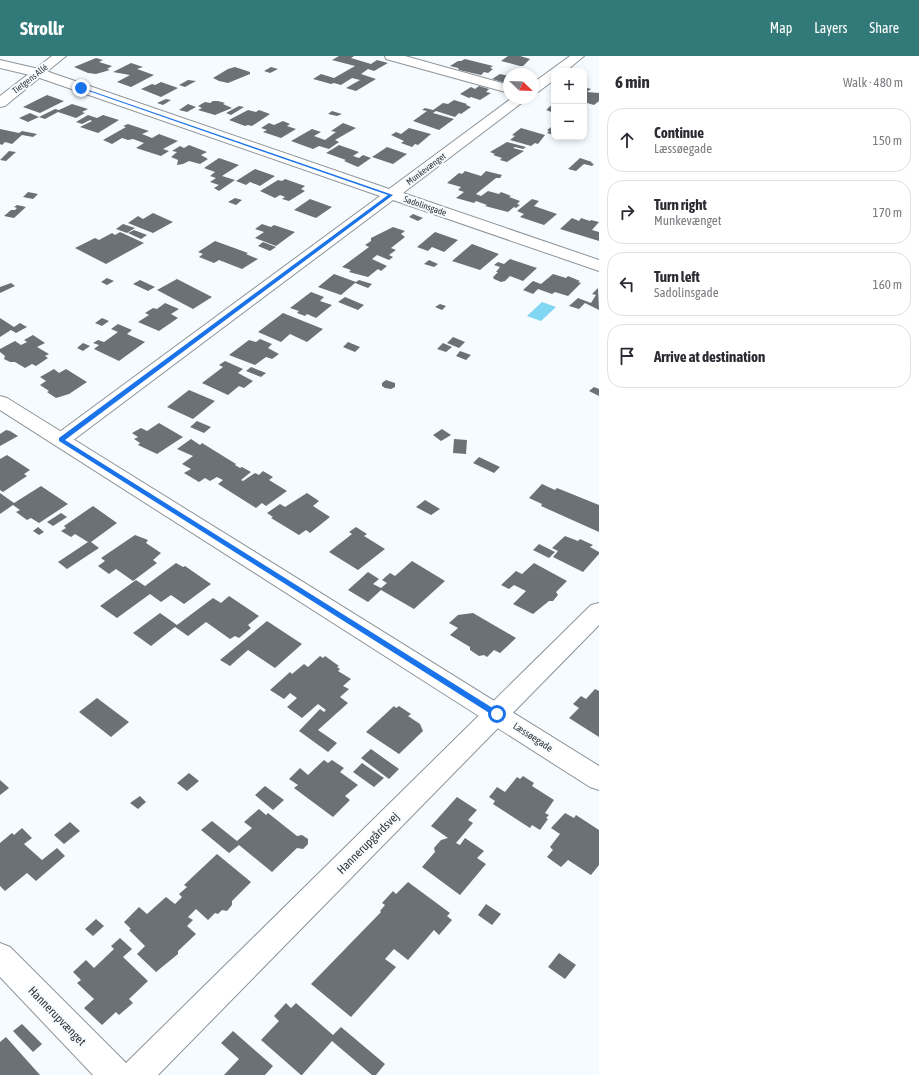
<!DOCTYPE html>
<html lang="en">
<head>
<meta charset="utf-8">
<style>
  body { margin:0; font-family:"Asap Condensed",sans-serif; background:#f7f7f7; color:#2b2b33 }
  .controls { position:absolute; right:12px; top:12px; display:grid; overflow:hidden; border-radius:8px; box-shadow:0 2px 6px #0003 }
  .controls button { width:36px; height:36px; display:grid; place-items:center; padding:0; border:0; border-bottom:1px solid #e1e1e2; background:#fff; color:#2b2b33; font:20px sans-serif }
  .compass { position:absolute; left:503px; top:12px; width:36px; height:36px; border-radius:50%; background:#fff; box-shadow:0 2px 6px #0003; rotate:113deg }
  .stop { position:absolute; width:12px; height:12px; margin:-9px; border:3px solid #1a73e8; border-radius:50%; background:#fff }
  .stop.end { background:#1a73e8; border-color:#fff; box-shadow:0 1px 4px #0008 }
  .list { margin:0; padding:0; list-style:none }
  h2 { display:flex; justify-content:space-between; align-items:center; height:52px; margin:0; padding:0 16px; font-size:17px }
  h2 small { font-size:13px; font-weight:400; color:#7c7c81 }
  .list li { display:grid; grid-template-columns:26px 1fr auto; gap:12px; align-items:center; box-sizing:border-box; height:64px; margin:0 8px 8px; padding:0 8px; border:1px solid #e1e1e2; border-radius:16px }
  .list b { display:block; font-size:15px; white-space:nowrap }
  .list p { margin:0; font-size:13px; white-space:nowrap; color:#7c7c81 }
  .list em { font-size:13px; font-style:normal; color:#7c7c81 }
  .icon { flex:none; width:22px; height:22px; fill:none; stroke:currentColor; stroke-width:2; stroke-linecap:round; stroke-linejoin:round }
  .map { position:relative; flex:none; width:599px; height:1019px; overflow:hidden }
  header { display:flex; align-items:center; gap:24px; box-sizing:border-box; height:56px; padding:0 20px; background:#317a79; color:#fff }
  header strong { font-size:19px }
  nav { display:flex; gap:22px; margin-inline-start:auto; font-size:14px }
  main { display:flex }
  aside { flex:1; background:#fff }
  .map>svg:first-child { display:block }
</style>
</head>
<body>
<header>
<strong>Strollr</strong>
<nav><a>Map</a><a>Layers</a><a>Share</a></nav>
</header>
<main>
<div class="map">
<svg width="599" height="1019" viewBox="0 0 599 1019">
  <rect width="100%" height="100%" fill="#f5fbff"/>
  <path fill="#81d6f1" d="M 542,246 L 556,251 L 541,265 L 527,260 Z"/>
  <path fill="#6c7176" d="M 339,0 L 354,0 L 351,2 L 371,8 L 377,4 L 388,7 L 374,15 L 368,13 L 361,18 L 376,23 L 356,35 L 346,32 L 360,24 L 352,22 L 341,29 L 334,27 L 331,28 L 313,23 L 321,18 L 334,22 L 355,10 L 332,4 Z
    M 508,0 L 520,0 L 530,3 L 523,10 L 520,10 L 501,5 Z
    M 96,2 L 103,4 L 99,6 L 112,10 L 107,13 L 110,14 L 96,18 L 88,17 L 74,11 Z
    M 465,3 L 493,10 L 490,12 L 493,13 L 488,17 L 484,16 L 481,19 L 459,14 L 458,12 L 450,10 L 458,5 L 461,5 Z
    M 131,7 L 143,11 L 137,13 L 154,19 L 131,31 L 117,26 L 130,19 L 113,16 Z
    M 235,11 L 250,16 L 250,18 L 228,27 L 219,25 L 213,22 L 228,13 Z
    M 271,11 L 278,13 L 270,17 L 264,15 Z
    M 500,18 L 509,20 L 509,28 L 492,23 Z
    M 188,24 L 196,25 L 185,31 L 179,29 Z
    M 161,26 L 178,32 L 161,41 L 141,33 L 152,28 L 155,29 Z
    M 479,30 L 489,33 L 486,36 L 491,37 L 480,44 L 471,41 L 469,42 L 460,38 L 471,31 L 475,33 Z
    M 584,31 L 591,33 L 587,36 L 599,37 L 599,45 L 594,49 L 584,46 Z
    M 47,39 L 64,45 L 40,57 L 23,51 Z
    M 166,43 L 171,44 L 163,49 L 157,47 Z
    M 454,44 L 467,48 L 466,49 L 471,51 L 461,58 L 459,57 L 455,61 L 436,55 L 433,57 L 454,63 L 439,74 L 413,65 L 427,55 L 422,54 L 425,52 L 433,54 L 443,47 L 448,48 Z
    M 213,45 L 218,45 L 225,47 L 223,48 L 232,52 L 215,59 L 198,54 L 202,52 L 198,50 L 205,46 L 210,47 Z
    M 554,47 L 554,57 L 546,54 L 548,53 L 547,53 Z
    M 72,48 L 88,53 L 82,56 L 85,57 L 76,62 L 58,56 L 45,63 L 39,61 L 55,53 L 59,54 Z
    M 188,48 L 196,51 L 187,56 L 179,54 Z
    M 239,50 L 244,51 L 231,59 L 226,57 Z
    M 248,54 L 256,56 L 259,54 L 270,58 L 252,70 L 248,69 L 245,70 L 229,64 Z
    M 332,55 L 342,58 L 337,60 L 328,58 Z
    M 30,57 L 39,61 L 28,66 L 19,62 Z
    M 88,59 L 97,62 L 103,59 L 119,64 L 98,77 L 80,71 L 92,65 L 90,64 L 82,68 L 76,66 Z
    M 283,65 L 290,68 L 287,70 L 296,73 L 281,82 L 263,76 L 267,74 L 261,72 L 269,67 L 274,69 Z
    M 343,67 L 356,72 L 335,84 L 339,86 L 329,93 L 319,90 L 313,93 L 291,85 L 312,73 L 321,76 L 314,80 L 325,84 L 336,76 L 331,75 Z
    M 128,68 L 149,75 L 142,78 L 152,82 L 159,78 L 178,85 L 163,93 L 169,95 L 161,100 L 136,92 L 144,87 L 133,83 L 128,84 L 122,82 L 112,88 L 103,84 L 126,71 L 123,70 Z
    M 554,69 L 554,79 L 547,77 L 549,75 L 547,74 Z
    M 409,72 L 431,78 L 418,89 L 415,88 L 412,91 L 401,87 L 404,85 L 391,79 L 396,76 L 401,78 Z
    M 521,72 L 545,79 L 538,88 L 535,87 L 531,90 L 510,84 L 515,80 L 512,79 Z
    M 0,73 L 19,77 L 22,75 L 37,78 L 33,81 L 22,79 L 12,88 L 5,86 L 2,89 L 0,88 Z
    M 507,86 L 526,91 L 523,93 L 515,91 L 513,92 L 524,95 L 507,106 L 500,104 L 502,102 L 493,99 L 495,98 L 490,96 Z
    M 189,89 L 207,96 L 201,99 L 208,103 L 200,108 L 189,105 L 183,108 L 177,109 L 178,104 L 171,101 L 177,96 L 172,95 L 180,90 L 184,92 Z
    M 339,89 L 359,96 L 353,100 L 359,102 L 363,99 L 371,102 L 358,111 L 344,105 L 346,104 L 326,97 Z
    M 387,91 L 407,98 L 393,108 L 372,101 Z
    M 9,95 L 16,96 L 6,105 L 0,104 Z
    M 219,102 L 239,109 L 222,120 L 235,124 L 219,135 L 214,132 L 219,129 L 210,126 L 216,122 L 210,120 L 215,116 L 204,112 Z
    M 580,102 L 592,106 L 591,107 L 594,108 L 592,110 L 584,108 L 576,115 L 568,113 Z
    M 255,113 L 275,120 L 260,130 L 250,126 L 246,129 L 236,125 Z
    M 465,115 L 481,120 L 486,115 L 502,119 L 500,122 L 496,122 L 476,138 L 481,140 L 488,135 L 499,138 L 501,136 L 511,140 L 509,141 L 520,145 L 517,148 L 520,149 L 516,152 L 514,151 L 508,156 L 485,150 L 487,149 L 476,145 L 474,147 L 456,142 L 464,136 L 458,134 L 461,131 L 447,127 L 459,117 L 462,118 Z
    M 285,123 L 305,130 L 301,133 L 305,135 L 289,145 L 282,143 L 285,141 L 280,139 L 275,142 L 260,135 L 278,124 L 282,125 Z
    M 28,136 L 38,138 L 33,143 L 23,141 Z
    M 235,142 L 242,144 L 236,149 L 228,146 Z
    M 310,143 L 332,151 L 316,162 L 294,154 Z
    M 532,143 L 539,145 L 534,150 L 557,158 L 544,169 L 520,161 L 524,158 L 517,155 Z
    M 17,149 L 26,151 L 14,162 L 4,160 L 11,154 L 15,154 L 17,152 L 14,151 Z
    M 153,157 L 173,166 L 153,177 L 128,167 L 138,160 L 143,163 Z
    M 413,158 L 423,162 L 418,165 L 409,161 Z
    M 572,162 L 579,165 L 581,162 L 590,165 L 591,164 L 599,166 L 592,174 L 599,176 L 599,185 L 560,173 Z
    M 123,168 L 135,172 L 127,177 L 116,173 Z
    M 262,168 L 271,171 L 274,169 L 295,176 L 276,190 L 255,182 L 264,176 L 255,173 Z
    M 393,171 L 405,175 L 401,178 L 405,181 L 391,192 L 396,194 L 389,199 L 393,201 L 389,204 L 377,199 L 372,203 L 387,210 L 381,215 L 378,213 L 368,221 L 349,216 L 351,214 L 342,211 L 369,191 L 365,189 L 371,185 L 371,182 Z
    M 134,174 L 147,179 L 141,183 L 128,177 Z
    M 120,176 L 144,187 L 106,208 L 75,192 L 95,182 L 99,184 L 112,177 L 115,179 Z
    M 435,176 L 458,184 L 444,196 L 432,191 L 428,195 L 417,191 Z
    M 215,185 L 248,197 L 246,198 L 258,203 L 242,213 L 219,204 L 214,207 L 199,201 L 203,198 L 198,196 Z
    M 263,186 L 276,191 L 270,195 L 258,190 Z
    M 472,188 L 499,198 L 480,214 L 452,205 Z
    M 510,203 L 537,212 L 523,225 L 510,220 L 505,225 L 501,226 L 494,223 L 493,221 L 498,216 L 496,216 L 500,211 L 494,209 L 498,206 L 504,208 Z
    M 429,204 L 438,208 L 434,211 L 424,208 Z
    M 334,218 L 356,226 L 359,224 L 372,228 L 368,232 L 355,227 L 341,239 L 318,231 Z
    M 553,218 L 566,222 L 568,220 L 580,225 L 578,226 L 581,227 L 568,240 L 555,236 L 552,238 L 538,233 L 533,238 L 523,234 L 533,225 L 541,228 Z
    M 107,222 L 114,225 L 107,229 L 101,226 Z
    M 177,223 L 212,241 L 193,253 L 157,234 Z
    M 140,224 L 155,231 L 148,235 L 133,228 Z
    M 11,227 L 15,230 L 0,237 L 0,231 Z
    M 598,232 L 599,254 L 585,247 L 579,253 L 569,250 L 578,242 L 591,247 L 596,239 L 592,238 Z
    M 311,236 L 324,241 L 320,245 L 332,249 L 316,262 L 307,258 L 305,260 L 297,257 L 299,255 L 290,252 Z
    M 345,241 L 364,249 L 358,254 L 338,246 Z
    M 165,247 L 179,253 L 171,258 L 178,262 L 159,275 L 138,266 L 149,259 L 145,257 L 153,252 L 157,253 Z
    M 440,248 L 446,250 L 442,254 L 435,251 Z
    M 283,257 L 323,273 L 307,286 L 290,278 L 281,286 L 258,276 Z
    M 0,262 L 14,271 L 20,267 L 27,271 L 16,277 L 11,274 L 0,281 Z
    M 102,262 L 109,265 L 102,270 L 95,267 Z
    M 118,268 L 132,274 L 127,278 L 145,286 L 119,305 L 94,293 L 99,289 L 93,287 L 98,284 L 104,286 L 118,276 L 111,273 Z
    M 33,279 L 45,287 L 37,291 L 49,298 L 45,300 L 48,302 L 36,310 L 32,308 L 25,312 L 15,306 L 10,306 L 4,303 L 5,300 L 0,296 L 0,293 L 15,285 L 21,289 L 27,286 L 24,284 Z
    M 453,281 L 465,286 L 459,292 L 447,287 Z
    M 260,283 L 272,288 L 268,292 L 279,298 L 272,303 L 266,301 L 255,309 L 229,299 L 249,284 L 256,286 Z
    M 348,286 L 360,291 L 355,296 L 343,291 Z
    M 83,287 L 90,290 L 83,295 L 77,292 Z
    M 443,287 L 452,291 L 446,296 L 437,293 Z
    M 460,295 L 471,299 L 466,304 L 456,300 Z
    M 225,305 L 243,313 L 238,317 L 253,325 L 244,332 L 239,330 L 228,339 L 202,327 L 223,311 L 219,309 Z
    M 251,311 L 266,317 L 261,321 L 246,315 Z
    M 54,313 L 59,317 L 66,313 L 87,326 L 69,338 L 56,342 L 47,336 L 49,335 L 40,329 L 46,325 L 40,321 Z
    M 386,324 L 395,327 L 395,331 L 391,333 L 385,332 L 382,330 L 382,327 Z
    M 594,331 L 599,333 L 599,340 L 589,335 Z
    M 189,334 L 215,345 L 193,363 L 167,351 Z
    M 197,365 L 211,371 L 204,377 L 190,371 Z
    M 159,367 L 183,381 L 157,398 L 138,389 L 140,387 L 134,383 L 138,381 L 132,377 L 141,372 L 147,375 Z
    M 442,373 L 451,379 L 441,385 L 433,379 Z
    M 6,374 L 10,375 L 18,380 L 0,390 L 0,378 Z
    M 191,383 L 200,389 L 202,387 L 236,408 L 235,409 L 240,412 L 242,411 L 251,416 L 241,424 L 243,425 L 255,417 L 259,419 L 263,415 L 273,421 L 269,424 L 287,435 L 266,450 L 262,447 L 256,452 L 218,428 L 223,424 L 217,421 L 210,425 L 205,422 L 199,426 L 184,417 L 191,413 L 182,408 L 193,400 L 177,393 Z
    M 454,383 L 467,384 L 466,398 L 453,397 Z
    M 7,399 L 30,414 L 24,418 L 27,420 L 3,436 L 0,434 L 0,403 Z
    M 479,401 L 500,411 L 494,417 L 473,407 Z
    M 542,428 L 555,434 L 557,432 L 599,449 L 599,476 L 541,450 L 542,448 L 529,442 Z
    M 41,430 L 68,448 L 39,467 L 31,462 L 27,464 L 16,456 L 20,454 L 13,449 L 0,458 L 0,437 L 14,447 Z
    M 307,437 L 319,445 L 313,450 L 330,461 L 310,477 L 306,474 L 299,479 L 271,462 L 273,461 L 267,457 L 280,448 L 285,451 Z
    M 425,444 L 440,453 L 431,459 L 416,451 Z
    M 93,450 L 117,467 L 91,486 L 99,492 L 67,513 L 58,506 L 88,486 L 75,478 L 71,481 L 61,475 L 66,472 L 64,470 Z
    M 61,457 L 67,461 L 53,470 L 47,466 Z
    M 38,471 L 44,476 L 39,479 L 33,475 Z
    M 356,471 L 367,478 L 364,480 L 385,493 L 358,514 L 329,496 L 352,478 L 349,476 Z
    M 135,479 L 148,484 L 146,487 L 161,497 L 153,504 L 157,507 L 133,525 L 116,513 L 109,518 L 98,510 L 105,505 L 101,502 Z
    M 565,480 L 578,485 L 580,483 L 593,489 L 590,491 L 599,496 L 599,498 L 583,516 L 553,501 L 558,495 L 552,492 Z
    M 539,488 L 555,496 L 549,502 L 533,494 Z
    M 412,505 L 445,525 L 414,553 L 381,534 L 368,546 L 348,534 L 368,516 L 379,523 L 373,528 L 381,532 L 387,527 L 382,524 L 390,517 L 395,520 Z
    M 176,507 L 183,511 L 185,510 L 211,528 L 184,548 L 171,539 L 161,546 L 150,538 L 117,562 L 100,550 L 136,524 L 145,530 Z
    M 534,507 L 567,525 L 556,536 L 558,539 L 553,545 L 549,545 L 533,558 L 513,548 L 526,535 L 514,529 L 509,533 L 501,529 L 516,515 L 522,518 Z
    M 229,540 L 259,560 L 248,569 L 251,572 L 239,582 L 235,580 L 230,583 L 206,566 L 188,580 L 175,571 L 151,590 L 133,577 L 160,557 L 177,569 L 213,542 L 221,547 Z
    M 473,557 L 516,582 L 500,597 L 494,594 L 487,601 L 484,599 L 479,600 L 470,594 L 470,591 L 450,579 L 458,572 L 449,567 L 458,559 Z
    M 267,565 L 302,588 L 275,612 L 248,594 L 230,610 L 220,604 Z
    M 320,600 L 323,602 L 325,600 L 339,610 L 337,611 L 340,613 L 338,615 L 351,623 L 343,630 L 349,633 L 340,641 L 348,647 L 318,674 L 337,687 L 328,696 L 299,675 L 320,653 L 324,656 L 326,654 L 318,648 L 302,662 L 287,651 L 297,642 L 290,637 L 284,643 L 270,634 L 290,616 L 292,618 L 304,608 L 308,611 Z
    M 595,633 L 599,635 L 599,681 L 569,662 L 579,652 L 573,648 L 581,640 L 586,643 Z
    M 97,642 L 129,666 L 111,681 L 79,656 Z
    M 394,650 L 396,652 L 399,650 L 411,658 L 408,660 L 420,668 L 423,675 L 399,698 L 366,676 Z
    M 371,693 L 399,713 L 389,723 L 361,702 Z
    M 324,704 L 328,707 L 332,704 L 344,712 L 340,716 L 358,729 L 345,740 L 350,744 L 333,761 L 294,732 L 298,729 L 289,723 L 300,712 L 308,719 Z
    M 362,707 L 384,722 L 374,731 L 353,716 Z
    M 189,717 L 199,725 L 187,735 L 177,727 Z
    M 523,720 L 534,727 L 532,730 L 554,744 L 545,757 L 549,759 L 546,762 L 548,763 L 540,774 L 532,769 L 530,772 L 493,748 L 495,745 L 489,741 L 497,731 L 505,736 L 517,721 L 520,723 Z
    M 0,724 L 9,732 L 0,739 Z
    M 265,730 L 284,744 L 273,754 L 255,739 Z
    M 140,740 L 146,746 L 138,753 L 130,747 Z
    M 457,741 L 477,754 L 468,764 L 473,767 L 456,787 L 460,789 L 465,782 L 484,795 L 477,802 L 486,808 L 460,839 L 422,811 L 435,796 L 434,792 L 441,784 L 448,782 L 431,770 Z
    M 259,753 L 266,759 L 268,757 L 297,780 L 302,779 L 308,783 L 308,788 L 303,793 L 297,792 L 272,816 L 239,789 L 229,797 L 201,774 L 212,765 L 237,785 L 252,772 L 244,766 Z
    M 565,757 L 574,762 L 576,759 L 599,774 L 599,809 L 591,819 L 568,804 L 561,811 L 547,801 L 553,794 L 550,791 L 560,778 L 551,772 Z
    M 70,766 L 80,775 L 64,788 L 54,779 Z
    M 22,772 L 32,782 L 24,788 L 42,804 L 57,792 L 65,800 L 36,825 L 27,817 L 5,835 L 0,830 L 0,787 L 12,777 L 14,779 Z
    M 217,798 L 251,826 L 232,845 L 232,849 L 227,855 L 222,854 L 218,858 L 215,857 L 208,864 L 196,853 L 188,861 L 193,864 L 187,870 L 196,878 L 178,895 L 178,898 L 156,916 L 137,898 L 145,890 L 129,874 L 131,873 L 124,866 L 139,851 L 147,858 L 166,841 L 175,848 L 182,841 L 179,838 L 187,831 L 184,829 Z
    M 408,826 L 450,857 L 447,860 L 452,864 L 439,879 L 434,874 L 408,904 L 394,893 L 385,903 L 396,911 L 351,961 L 311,928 L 381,856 L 380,855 L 385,849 L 382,847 L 393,835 L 396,838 Z
    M 486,848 L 501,858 L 492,869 L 478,859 Z
    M 96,863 L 104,870 L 93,880 L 85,873 Z
    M 120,882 L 132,893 L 123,901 L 148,925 L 129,943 L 133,947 L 119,959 L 116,956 L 102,969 L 84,952 L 94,943 L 77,927 L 81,924 L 73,916 L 86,904 L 94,912 L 114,893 L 111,890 Z
    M 559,897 L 576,909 L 565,923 L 548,911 Z
    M 286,947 L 291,952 L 296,947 L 333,979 L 341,971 L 385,1008 L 376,1019 L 372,1019 L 332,985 L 302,1019 L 301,1019 L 261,984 L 279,965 L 274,960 Z
    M 22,968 L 42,988 L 33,996 L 13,975 Z
    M 233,975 L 273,1010 L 265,1019 L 224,1019 L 239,1003 L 221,987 Z
    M 6,981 L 40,1019 L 0,1019 L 0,986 Z"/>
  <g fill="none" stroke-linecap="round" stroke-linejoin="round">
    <g stroke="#8e9498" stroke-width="2">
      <path id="minor" d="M 385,0 L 405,0 L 509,29 L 509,37 L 386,3 Z
        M 570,0 L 584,0 L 566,15 L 554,15 L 554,24 L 538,36 L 533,37 L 533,27 Z
        M 0,4 L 43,14 L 389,133 L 512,42 L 528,42 L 403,137 L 599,204 L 599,215 L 393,144 L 68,388 L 61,390 L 54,388 L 51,384 L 54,380 L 380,140 L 34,20 L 0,12 Z
        M 599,547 L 599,569 L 158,1019 L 93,1019 L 0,921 L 0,887 L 10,891 L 126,1007 L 591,549 Z"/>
    </g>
    <g stroke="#8e9498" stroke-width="2">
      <path id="tertiary" d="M 0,340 L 7,342 L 599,710 L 599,734 L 590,731 L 0,354 Z"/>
    </g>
    <g stroke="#8e9498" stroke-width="2">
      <path id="secondary" d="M 52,0 L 66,0 L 5,50 L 0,51 L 0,40 Z"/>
    </g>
    <use href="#minor" fill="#fff" fill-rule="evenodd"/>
    <use href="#tertiary" fill="#fff" fill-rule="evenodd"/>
    <use href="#secondary" fill="#fff" fill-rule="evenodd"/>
  </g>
  <path fill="#1a73e8" d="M 80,31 L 393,139 L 65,384 L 499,656 L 499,660 L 494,660 L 59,385 L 59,382 L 388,139 L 80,32 Z"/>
  <g text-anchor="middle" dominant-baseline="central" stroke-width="4" stroke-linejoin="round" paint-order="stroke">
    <g font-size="9" fill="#333638" stroke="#f5fbff">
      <text transform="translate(30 23) rotate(-38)">Tietgens Allé</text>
      <text transform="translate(426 113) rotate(-37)">Munkevænget</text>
      <text transform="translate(425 150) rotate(19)">Sadolinsgade</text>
    </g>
    <g font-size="10" fill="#333638" stroke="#f5fbff">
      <text transform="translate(533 681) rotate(33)">Læssøegade</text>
    </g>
    <g font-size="12" fill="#333638" stroke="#f5fbff">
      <text transform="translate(368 787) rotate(-45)">Hannerupgårdsvej</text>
      <text transform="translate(57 960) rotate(46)">Hannerupvænget</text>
    </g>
  </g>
</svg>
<div class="controls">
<button>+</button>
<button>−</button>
</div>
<svg class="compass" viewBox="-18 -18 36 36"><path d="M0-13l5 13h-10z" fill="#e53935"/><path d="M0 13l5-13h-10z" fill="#7c7c81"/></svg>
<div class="stop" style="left:497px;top:658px"></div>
<div class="stop end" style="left:81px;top:32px"></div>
</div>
<aside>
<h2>6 min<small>Walk · 480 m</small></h2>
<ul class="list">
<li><svg class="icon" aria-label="ahead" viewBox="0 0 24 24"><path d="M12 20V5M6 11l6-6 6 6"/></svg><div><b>Continue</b><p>Læssøegade</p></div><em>150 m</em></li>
<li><svg class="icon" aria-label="right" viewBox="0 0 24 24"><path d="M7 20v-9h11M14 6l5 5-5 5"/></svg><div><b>Turn right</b><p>Munkevænget</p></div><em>170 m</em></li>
<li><svg class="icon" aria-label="left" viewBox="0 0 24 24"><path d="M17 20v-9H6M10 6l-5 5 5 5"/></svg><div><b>Turn left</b><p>Sadolinsgade</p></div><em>160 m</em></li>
<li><svg class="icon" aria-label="arrive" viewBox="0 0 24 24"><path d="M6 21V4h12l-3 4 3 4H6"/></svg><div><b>Arrive at destination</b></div></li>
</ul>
</aside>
</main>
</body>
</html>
